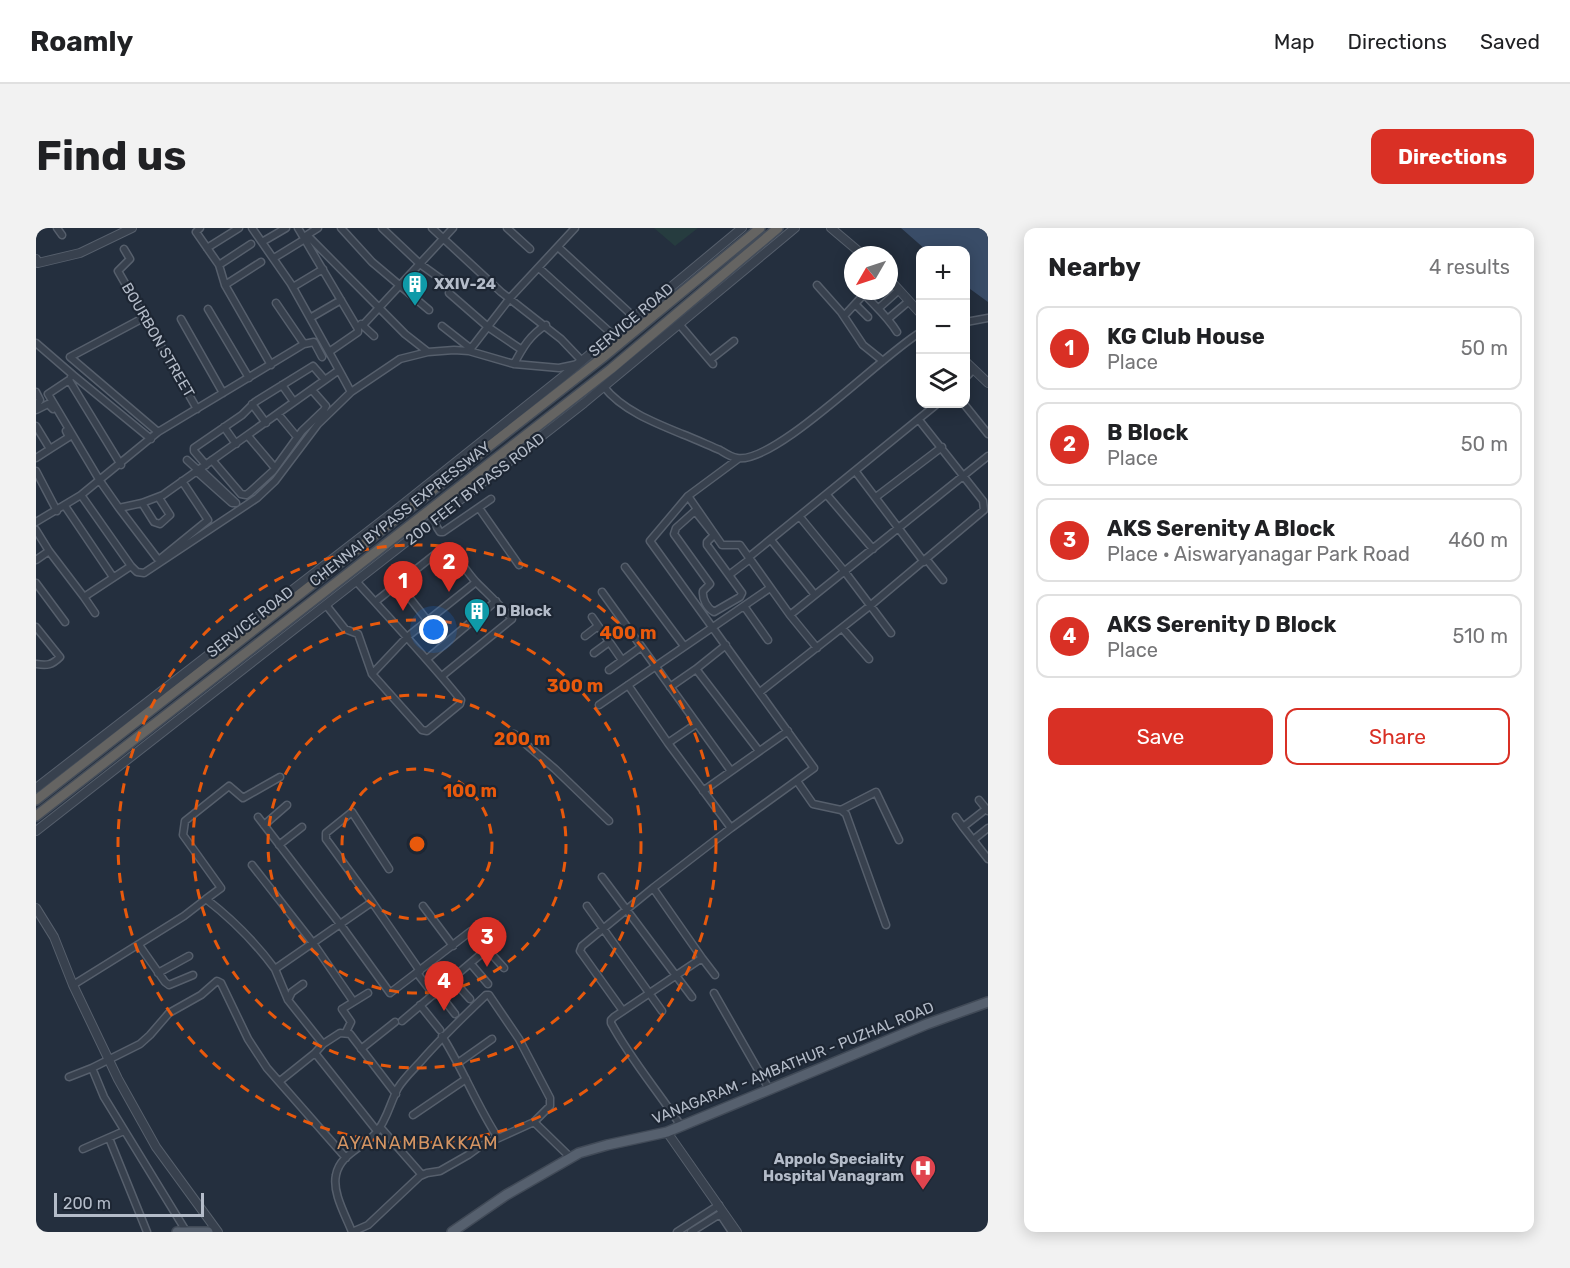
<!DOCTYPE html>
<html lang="en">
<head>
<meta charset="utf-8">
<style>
  body { margin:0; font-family:Rubik,sans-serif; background:#f2f2f2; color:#202124 }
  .controls { position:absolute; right:18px; top:18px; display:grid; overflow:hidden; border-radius:12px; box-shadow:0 3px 15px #0003 }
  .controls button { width:54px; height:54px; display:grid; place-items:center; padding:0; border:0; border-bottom:2px solid #e0e0e0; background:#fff; color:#202124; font:30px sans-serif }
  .compass { position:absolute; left:808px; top:18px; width:54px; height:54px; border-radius:50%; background:#fff; box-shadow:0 3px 15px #0003; rotate:231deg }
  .scale { position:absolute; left:18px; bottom:15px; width:150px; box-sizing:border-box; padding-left:6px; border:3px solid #b4bcc9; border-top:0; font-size:16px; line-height:21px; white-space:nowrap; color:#b4bcc9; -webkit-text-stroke:4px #1d2633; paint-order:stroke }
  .you { position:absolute; left:398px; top:402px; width:21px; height:21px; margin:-15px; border:4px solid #fff; border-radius:50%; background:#1a73e8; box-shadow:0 0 0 9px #1a73e833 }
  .badge { display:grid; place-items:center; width:39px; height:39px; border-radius:50%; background:#d93025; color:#fff; font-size:20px; font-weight:700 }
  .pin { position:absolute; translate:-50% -50px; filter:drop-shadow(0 2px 3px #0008) }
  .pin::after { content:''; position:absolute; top:32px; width:21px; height:18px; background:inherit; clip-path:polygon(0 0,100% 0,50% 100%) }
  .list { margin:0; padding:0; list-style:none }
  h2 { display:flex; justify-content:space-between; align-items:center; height:78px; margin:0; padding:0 24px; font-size:26px }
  h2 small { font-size:20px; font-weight:400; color:#757577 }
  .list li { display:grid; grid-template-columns:39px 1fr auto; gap:18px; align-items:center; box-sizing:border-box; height:84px; margin:0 12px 12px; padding:0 12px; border:2px solid #e0e0e0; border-radius:12px }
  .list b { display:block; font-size:22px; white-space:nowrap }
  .list p { margin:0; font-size:20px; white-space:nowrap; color:#757577 }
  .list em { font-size:20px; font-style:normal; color:#757577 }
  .actions { display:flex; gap:12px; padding:18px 24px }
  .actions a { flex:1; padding:14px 0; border:2px solid #d93025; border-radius:12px; text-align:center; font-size:21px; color:#d93025 }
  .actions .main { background:#d93025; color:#fff }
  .icon { flex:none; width:33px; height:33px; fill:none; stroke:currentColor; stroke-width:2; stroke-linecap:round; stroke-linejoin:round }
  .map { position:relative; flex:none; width:952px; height:1004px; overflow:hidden; border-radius:12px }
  header { display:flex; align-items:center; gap:36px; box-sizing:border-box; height:84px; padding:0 30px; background:#fff; border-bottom:2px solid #e0e0e0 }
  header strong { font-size:28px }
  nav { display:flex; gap:33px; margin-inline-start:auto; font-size:21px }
  .intro { display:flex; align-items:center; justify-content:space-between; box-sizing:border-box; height:144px; padding:0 36px }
  h1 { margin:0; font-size:42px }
  .button { padding:15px 27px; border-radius:12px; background:#d93025; color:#fff; font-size:21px; font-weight:700 }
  main { display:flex; gap:36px; padding:0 36px }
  aside { flex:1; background:#fff; border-radius:12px; box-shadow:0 3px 15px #0003 }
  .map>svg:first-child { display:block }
</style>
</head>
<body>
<header>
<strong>Roamly</strong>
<nav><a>Map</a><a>Directions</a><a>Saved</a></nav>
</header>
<div class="intro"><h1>Find us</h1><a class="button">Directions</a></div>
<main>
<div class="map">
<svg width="952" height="1004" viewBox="0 0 952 1004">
  <rect width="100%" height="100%" fill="#242f3e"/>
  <path fill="#263c3f" d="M 618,0 L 662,0 L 639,18 Z"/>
  <path fill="#394c67" d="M 865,0 L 952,0 L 952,74 L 930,58 L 930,22 L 890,22 Z"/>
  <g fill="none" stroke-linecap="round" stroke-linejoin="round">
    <g stroke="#565f6c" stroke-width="9">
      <path id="minor" d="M 21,0 L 26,7
        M 164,0 L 160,4 L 183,37 L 189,57
        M 216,0 L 255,56 L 303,142
        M 262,0 L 322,101 L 322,104 L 293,124
        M 282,0 L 271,7 L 369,106 L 392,124
        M 305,0 L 336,34 L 393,82
        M 346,0 L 384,36 L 409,54
        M 396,0 L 465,64 L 525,111 L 546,133
        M 471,0 L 494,21
        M 226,14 L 250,0
        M 522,19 L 598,89
        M 171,20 L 203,0
        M 88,21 L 94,31 L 82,43 L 161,181
        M 238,30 L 269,11
        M 225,34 L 189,57 L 235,137
        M 183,37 L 215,16
        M 503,40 L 577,107
        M 781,57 L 805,84 L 827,117 L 847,133
        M 257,59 L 287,41
        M 413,65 L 452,99 L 486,122
        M 828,66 C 840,79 852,89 861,104
        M 240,75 L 268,116
        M 819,76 L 832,89
        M 844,79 L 863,62
        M 172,81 L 213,150
        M 808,88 L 830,64
        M 109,89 L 34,129 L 122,204
        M 274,90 L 305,72
        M 853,90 L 873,73
        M 145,91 L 187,165
        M 930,94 L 952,90
        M 325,96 L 338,108
        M 643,96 L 677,136
        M 327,97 L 417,0
        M 406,98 L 434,120
        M 0,115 L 37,147 L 35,149
        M 433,123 L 474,70 L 539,0
        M 674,132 L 698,113
        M 478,136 C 487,119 494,107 510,97
        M 37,147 L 115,211
        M 930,149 L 937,142
        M 246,157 L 258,174
        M 568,159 C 586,182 619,195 646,206 C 659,211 672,217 684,222 C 689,225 695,229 701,230 C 739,237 848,125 885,104
        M 0,164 L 4,172 L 0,178
        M 216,176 L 230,195
        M 928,176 L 952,206
        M 0,182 L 12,176 L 17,181
        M 242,186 L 261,209
        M 0,198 L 14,221 L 0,230
        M 188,199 L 200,216
        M 212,208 L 239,240
        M 14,221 L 33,209 L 30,203
        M 702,231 L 652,268 L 686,317 L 704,317 L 754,387 L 781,420
        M 151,232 L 162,242
        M 176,232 L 205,266 L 210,267 L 214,264 L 237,243 L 266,203 L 288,182 L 290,178 L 276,162
        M 85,237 L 33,152 L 12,166 L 64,253 L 83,280 L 106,275 L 127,267 L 303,142 L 315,164
        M 170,237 L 158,223 L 158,220 L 206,187 L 219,174 L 277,138 L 289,152
        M 0,243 L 21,283
        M 160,243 L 196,275 L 200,275 L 164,241
        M 820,244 L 888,334
        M 45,267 L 122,204 L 268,116 L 278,114 L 286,129
        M 791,267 L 837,321
        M 840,269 L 906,219
        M 106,275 L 118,294 L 124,296 L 134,287 L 123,270
        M 29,278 L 77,349
        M 83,280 L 121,330 L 124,331 L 172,292 L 146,253
        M 443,280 L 483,337
        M 659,283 L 678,307 L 671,314 L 671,317 L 706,365 L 704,369 L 678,384 C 671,380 666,371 667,363 L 674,356 L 638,306 L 640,300 Z
        M 764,289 L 809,344 L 855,405
        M 397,293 L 404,304 L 407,304 L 455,271
        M 0,294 L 45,267 L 95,338 L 101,344 L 108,345 L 221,270 L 239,253 L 282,196 L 315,164 L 364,131 L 392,124 L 418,122 L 433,123 L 478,136 L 523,140 L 542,136
        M 0,302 L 13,323 L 48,369 L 95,338
        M 735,312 L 779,367
        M 713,329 L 901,176
        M 0,332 L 13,323
        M 891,332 L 907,352
        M 589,339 L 648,418
        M 693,347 L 714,331
        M 320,353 C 356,393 392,431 425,472 L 424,476 L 391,503 L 386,502 L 336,446 L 371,409 L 440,354
        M 0,355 L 29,394
        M 362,355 L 391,392
        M 566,364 L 695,543
        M 48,369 L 59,385
        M 339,374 L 407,320 C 422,326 430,344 441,355 C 453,367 465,378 476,391 L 406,448
        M 290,377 L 309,401 L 322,406 L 336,446
        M 708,378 L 732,412
        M 754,387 L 952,228
        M 556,389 L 586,432
        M 0,399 L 24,429 C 16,437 11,438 0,436
        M 806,400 L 833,431
        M 549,408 L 562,398
        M 558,425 L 573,414
        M 391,431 L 460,373
        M 660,441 L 690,417
        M 573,442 L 605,419
        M 592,457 L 632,515 L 660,496
        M 634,459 L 660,441 L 723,523
        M 724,464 L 835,377 L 948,282 L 947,273 L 883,192
        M 563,477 L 734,360
        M 478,506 L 519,541 L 573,593
        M 632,515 L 695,600
        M 761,553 L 777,576 L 805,582 L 810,586 L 850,697
        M 667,563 L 752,503
        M 943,572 L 952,583
        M 950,581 L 927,599 L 952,631
        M 805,582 L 840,564 L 863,612
        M 222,589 L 304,696 L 354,765 L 435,703
        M 920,589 L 927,599
        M 228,597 L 251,577
        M 937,612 L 952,600
        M 243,617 L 266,599
        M 216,637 L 277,715 L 317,773
        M 566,649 L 656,769
        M 617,660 L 695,600 L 778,540 L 614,313 L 652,268
        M 170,671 L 185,660 L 147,607 L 149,593 L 193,558 L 207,570 L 244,549
        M 336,674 L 290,611 L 290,605 L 316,584 L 353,641
        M 387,678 L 417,718
        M 551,678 L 626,783
        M 103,717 L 129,754 L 133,757 L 157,747
        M 666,730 L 679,747
        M 435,736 L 452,756
        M 239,741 L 252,772 L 287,816 L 279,825 L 341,903
        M 122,745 L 153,728
        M 381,745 L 398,767
        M 417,752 L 434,771
        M 37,757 L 148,688 L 170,671 C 196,691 219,714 239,741 L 336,674 L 384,743
        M 402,764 L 419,786
        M 678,765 L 733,861
        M 252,772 L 256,764 L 267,756
        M 384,777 L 404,802
        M 587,783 L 544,723 L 546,718 L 617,660 L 666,730 L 578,789 L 575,792 L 575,795 C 595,832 622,863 645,898
        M 366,793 L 451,721 L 468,740
        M 310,804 L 315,794 L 306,781 L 332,765
        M 406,808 C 427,841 441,878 462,910
        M 287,816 L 304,805 L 314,806 L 360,866
        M 325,821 L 359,794
        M 422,835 L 456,811
        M 33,849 L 56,840
        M 244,853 L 279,825
        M 377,887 L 430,851
        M 344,899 L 386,947
        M 73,910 L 111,1004
        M 47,921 L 88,903
        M 150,1003 L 68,869 L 56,840 L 104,816 L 114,807 L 133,785 L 165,767 L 181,753 L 185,755 L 212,811 L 231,840 L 310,930
        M 316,1004 C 310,988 296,965 300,947 C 304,926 327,920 340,905 C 351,892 354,875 362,860 C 368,850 378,841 386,832 C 406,809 428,788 450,767 L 453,767 L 483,811 L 514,870 L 514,878 L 498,894 L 534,929
        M 316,1004 L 332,997 L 384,948 L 391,945 L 404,943 L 432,927 L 443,919 L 498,894
        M 641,1004 L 683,977
        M 655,1004 L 684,986 L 696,1004"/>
    </g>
    <g stroke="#565f6c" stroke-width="10">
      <path id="tertiary" d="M 795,0 L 827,27
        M 0,31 L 2,35 L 44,25 L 96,0
        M 853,51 L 885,86
        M 930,134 L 952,155
        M 0,560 L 356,285 L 529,147 L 706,0
        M 0,603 L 548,175 L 759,0
        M 0,680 L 18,709 L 37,757 L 82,851 L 120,919 L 182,1004
        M 631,904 L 701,1004"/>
    </g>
    <g stroke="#414a57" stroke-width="12">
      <path id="primary" d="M 141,1004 L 172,1004
        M 416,1004 L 470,967 L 543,925 L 571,917 L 631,904 L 891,796 L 952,774"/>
    </g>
    <g stroke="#434c59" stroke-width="12">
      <path id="trunk" d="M 0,572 L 566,130 L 724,0
        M 0,588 L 575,141 L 742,0"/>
    </g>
    <use href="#minor" stroke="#38414e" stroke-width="6"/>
    <use href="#tertiary" stroke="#38414e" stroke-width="8"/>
    <use href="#primary" stroke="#56606e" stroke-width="9"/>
    <use href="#trunk" stroke="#656462" stroke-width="9"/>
  </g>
  <g fill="none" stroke="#e8590c" stroke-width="3" stroke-dasharray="10 8">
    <circle cx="381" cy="616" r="75"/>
    <circle cx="381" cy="616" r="149"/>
    <circle cx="381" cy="616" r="224"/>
    <circle cx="381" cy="616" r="299"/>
  </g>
  <defs>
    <g id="building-pin" transform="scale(1.35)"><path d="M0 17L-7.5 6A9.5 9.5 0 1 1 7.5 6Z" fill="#0f9aa8" stroke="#1d2633"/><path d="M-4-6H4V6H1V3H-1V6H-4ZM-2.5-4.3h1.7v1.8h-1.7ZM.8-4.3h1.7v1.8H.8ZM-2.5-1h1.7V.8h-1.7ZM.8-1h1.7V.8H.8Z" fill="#fff"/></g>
    <g id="hospital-pin" transform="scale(1.35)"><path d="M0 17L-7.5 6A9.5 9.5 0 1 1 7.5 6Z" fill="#e0444e" stroke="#1d2633"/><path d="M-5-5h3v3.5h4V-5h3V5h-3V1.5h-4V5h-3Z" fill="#fff"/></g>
  </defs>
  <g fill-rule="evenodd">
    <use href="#building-pin" x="379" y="56"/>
    <use href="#building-pin" x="441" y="383"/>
    <use href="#hospital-pin" x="887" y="940"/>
  </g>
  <g text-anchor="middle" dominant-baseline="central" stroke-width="4.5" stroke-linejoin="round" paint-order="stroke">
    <g font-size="15" font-weight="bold" fill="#b4bcc9" stroke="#1d2633" text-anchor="start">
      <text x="398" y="56">XXIV-24</text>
      <text x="460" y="383">D Block</text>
      <text x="868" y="931" text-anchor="end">Appolo Speciality<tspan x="868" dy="17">Hospital Vanagram</tspan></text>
    </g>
    <g font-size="15" fill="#b4bcc9" stroke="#1d2633">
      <text transform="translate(595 92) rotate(-40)">SERVICE ROAD</text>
      <text transform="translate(122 112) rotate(60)">BOURBON STREET</text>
      <text transform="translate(439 261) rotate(-38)">200 FEET BYPASS ROAD</text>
      <text transform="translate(364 286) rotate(-38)">CHENNAI BYPASS EXPRESSWAY</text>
      <text transform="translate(214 394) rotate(-38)">SERVICE ROAD</text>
      <text transform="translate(757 835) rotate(-22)">VANAGARAM - AMBATHUR - PUZHAL ROAD</text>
    </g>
    <g font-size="18" letter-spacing="1.5" fill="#d59563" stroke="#1d2633">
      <text x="382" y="915">AYANAMBAKKAM</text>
    </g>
  </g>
  <circle cx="381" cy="616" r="9" fill="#e8590c" stroke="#1d2633" stroke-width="3"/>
  <g font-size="18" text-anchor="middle" font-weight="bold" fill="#e8590c" stroke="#1d2633" stroke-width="4.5" stroke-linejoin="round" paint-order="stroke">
    <text x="592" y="411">400 m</text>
    <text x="539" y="464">300 m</text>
    <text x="486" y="517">200 m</text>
    <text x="434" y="569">100 m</text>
  </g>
</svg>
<div class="controls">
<button>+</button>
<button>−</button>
<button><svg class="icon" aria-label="layers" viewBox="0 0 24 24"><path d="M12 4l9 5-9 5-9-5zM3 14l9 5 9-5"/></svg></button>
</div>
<svg class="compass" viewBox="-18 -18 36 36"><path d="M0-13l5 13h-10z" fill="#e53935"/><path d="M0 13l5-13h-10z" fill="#757577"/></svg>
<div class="scale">200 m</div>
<div class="you"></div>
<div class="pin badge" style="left:367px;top:383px">1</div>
<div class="pin badge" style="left:413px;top:364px">2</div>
<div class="pin badge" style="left:451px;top:739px">3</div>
<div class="pin badge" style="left:408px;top:783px">4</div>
</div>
<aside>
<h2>Nearby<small>4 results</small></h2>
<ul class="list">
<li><span class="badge">1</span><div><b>KG Club House</b><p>Place</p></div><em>50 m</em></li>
<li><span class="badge">2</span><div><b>B Block</b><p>Place</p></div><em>50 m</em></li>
<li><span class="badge">3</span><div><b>AKS Serenity A Block</b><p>Place · Aiswaryanagar Park Road</p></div><em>460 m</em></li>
<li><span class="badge">4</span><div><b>AKS Serenity D Block</b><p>Place</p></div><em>510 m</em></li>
</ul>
<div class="actions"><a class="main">Save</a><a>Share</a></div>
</aside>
</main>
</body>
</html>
